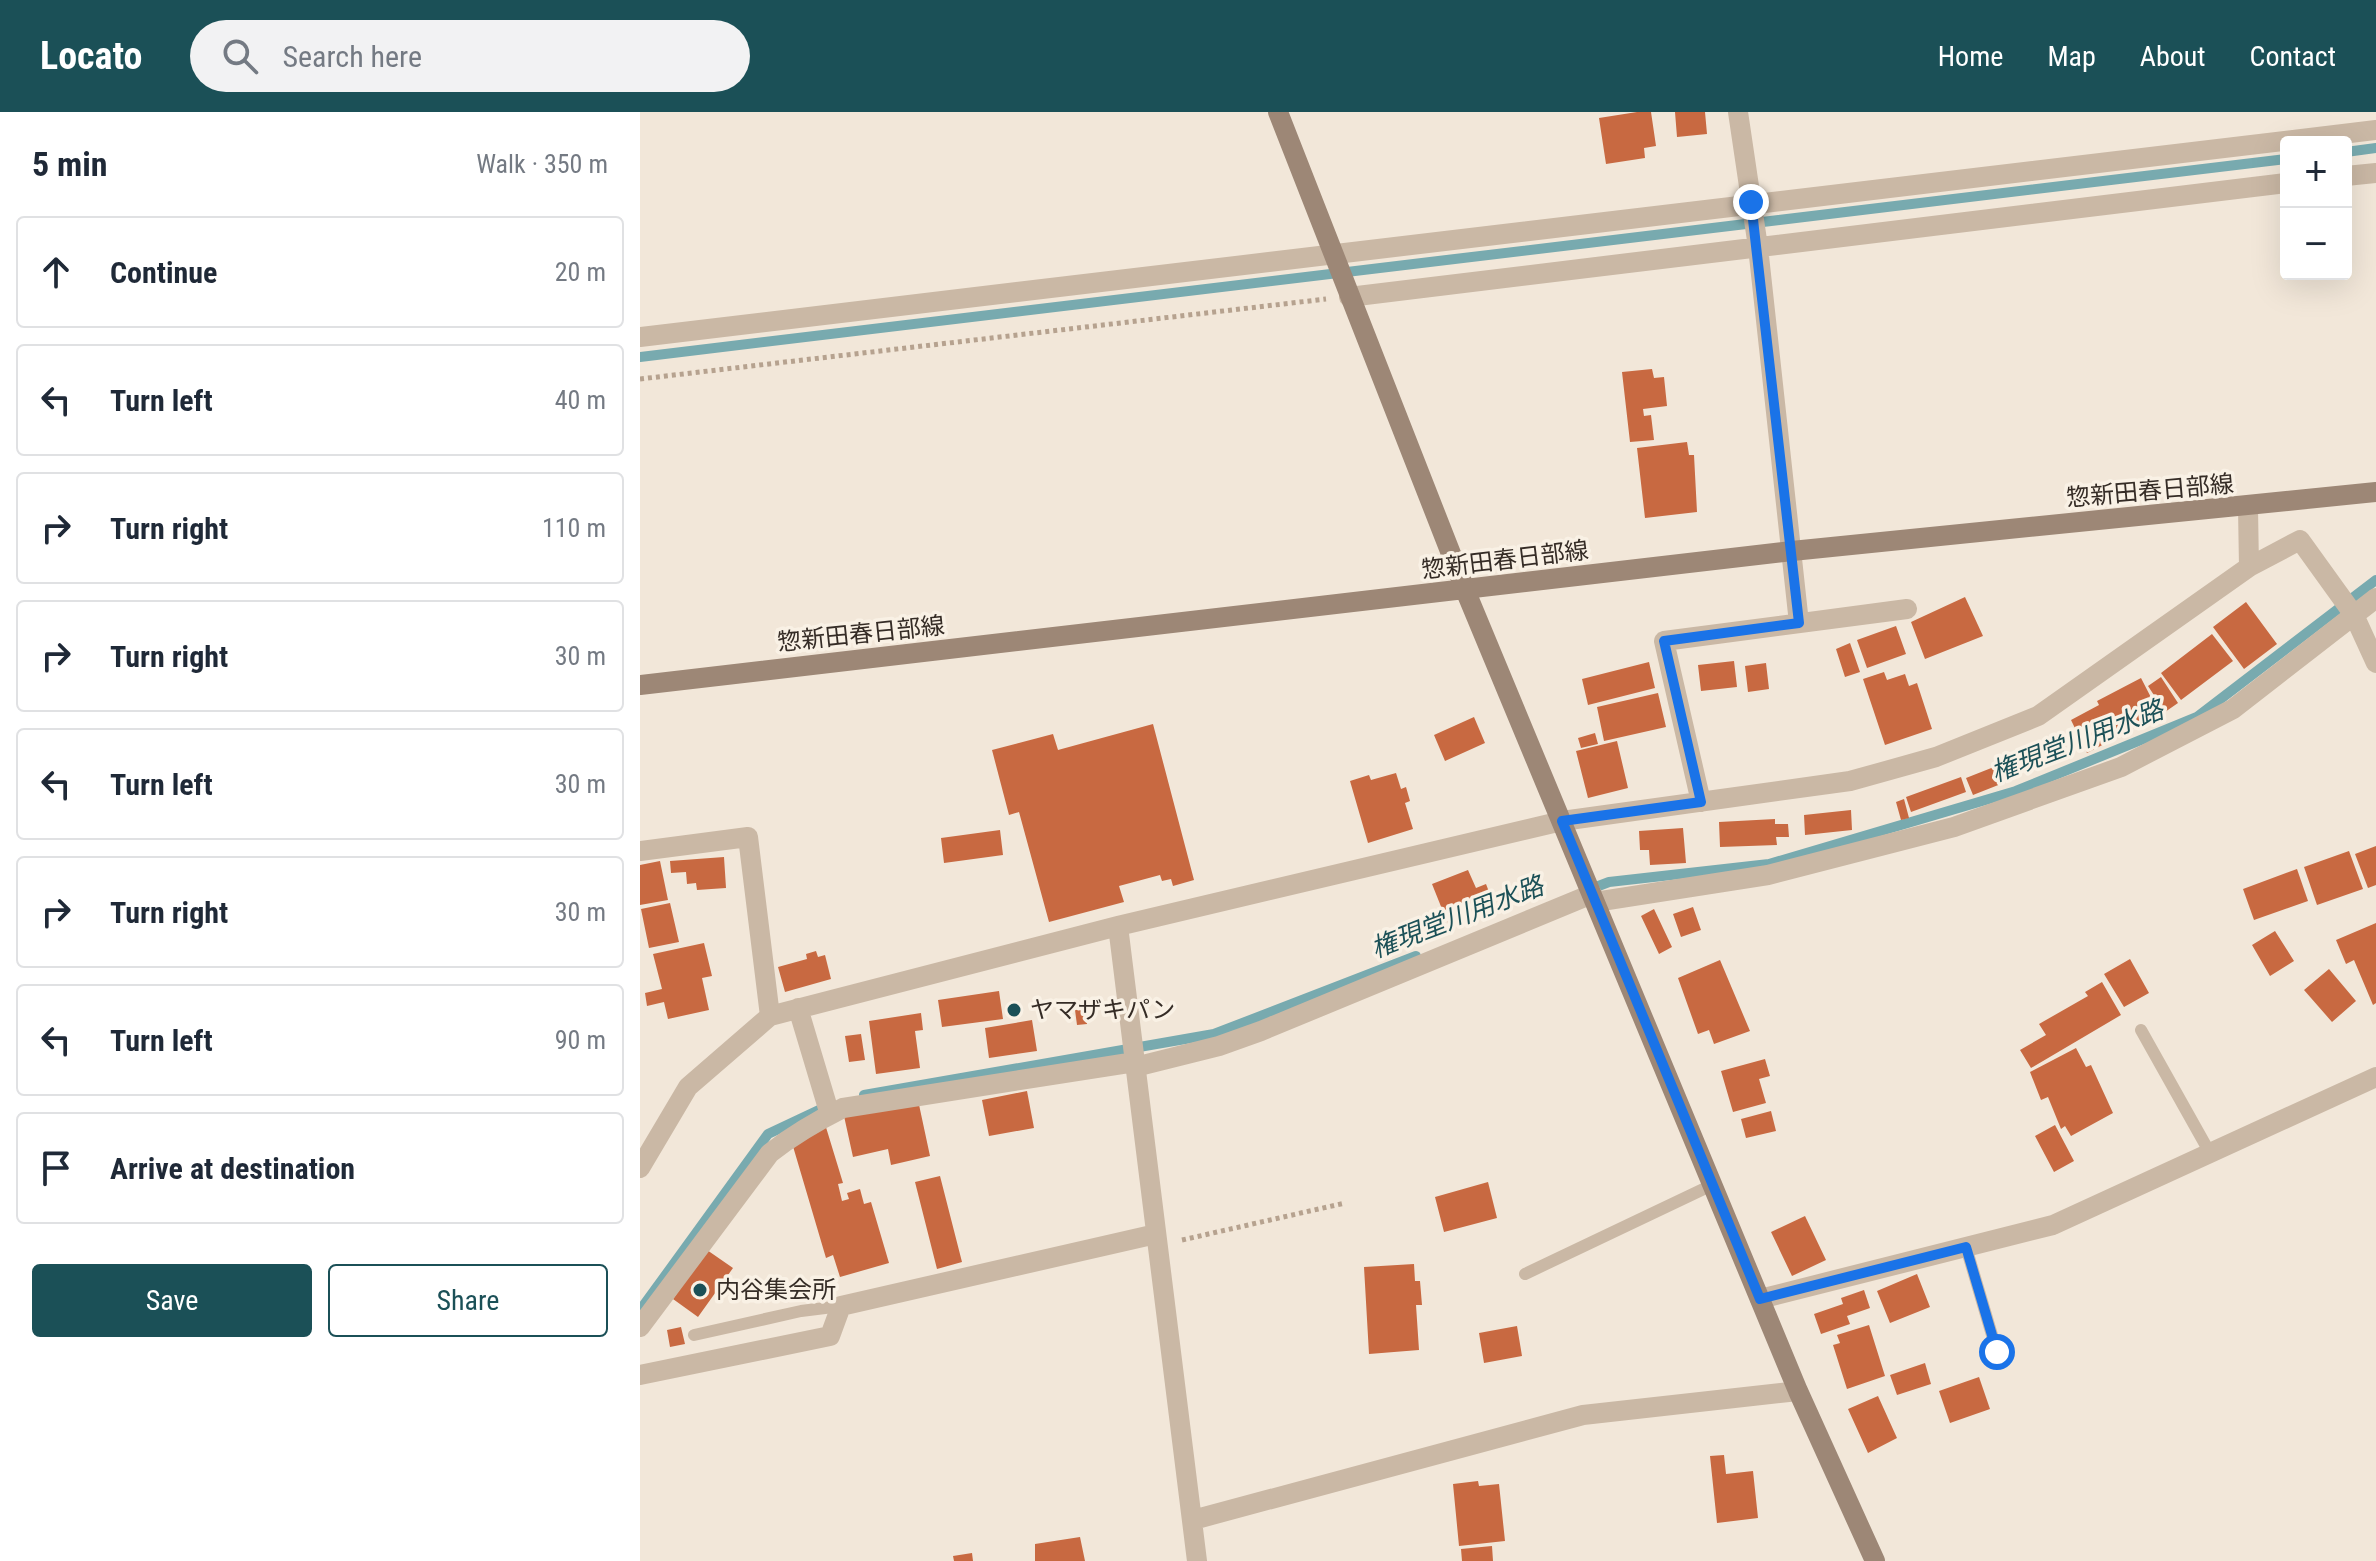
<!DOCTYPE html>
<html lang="en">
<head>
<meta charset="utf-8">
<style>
  body { margin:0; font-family:"Roboto Condensed","Noto Sans JP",sans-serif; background:#f2f2f3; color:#1f2937 }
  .controls { position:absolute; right:24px; top:24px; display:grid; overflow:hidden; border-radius:8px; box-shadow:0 8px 32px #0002 }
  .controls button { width:72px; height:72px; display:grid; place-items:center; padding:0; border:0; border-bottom:2px solid #e0e1e3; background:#fff; color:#1f2937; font:40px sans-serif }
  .stop { position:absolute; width:24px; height:24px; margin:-18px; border:6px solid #1a73e8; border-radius:50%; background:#fff }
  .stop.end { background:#1a73e8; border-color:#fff; box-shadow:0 2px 8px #0008 }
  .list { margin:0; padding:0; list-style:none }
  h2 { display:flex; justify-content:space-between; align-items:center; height:104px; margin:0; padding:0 32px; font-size:34px }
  h2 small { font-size:26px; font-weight:400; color:#747a83 }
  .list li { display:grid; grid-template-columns:52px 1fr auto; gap:24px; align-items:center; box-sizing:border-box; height:112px; margin:0 16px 16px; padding:0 16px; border:2px solid #e0e1e3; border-radius:8px }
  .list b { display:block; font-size:30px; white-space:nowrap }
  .list em { font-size:26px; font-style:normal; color:#747a83 }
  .actions { display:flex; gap:16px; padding:24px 32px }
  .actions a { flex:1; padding:18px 0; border:2px solid #1b5057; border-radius:8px; text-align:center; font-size:28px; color:#1b5057 }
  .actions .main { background:#1b5057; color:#fff }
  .icon { flex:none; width:44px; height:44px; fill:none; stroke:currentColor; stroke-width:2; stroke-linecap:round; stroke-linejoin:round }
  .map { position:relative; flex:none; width:1736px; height:1449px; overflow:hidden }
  header { display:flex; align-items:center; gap:48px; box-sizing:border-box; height:112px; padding:0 40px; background:#1b5057; color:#fff }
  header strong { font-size:38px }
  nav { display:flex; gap:44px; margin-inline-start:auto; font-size:28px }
  .search { width:560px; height:72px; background:#f2f2f3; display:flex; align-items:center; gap:20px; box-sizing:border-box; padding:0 28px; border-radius:44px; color:#747a83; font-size:30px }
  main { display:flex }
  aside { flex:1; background:#fff }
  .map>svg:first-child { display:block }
</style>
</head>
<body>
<header>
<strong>Locato</strong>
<div class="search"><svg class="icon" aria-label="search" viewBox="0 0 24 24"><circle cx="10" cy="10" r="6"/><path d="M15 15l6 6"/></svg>Search here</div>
<nav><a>Home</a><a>Map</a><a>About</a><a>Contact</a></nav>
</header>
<main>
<aside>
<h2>5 min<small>Walk · 350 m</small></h2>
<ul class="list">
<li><svg class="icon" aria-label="ahead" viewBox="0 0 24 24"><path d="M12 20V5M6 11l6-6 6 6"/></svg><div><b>Continue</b></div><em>20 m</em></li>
<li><svg class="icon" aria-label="left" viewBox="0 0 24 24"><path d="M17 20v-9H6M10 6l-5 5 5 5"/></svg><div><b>Turn left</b></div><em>40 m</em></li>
<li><svg class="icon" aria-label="right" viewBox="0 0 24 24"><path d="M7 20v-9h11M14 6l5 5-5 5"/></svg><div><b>Turn right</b></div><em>110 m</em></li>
<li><svg class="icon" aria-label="right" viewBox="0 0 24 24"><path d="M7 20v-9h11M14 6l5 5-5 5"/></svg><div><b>Turn right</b></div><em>30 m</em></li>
<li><svg class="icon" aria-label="left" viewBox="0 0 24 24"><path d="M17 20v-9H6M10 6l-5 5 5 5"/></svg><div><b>Turn left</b></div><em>30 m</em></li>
<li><svg class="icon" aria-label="right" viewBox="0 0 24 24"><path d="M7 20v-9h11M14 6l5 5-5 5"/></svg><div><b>Turn right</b></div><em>30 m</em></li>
<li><svg class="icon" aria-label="left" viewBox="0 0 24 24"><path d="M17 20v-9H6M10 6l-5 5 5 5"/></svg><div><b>Turn left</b></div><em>90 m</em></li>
<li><svg class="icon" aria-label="arrive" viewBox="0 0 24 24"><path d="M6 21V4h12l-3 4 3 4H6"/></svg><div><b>Arrive at destination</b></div></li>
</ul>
<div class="actions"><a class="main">Save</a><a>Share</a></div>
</aside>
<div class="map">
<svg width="1736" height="1449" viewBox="0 0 1736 1449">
  <rect width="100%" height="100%" fill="#f2e7d9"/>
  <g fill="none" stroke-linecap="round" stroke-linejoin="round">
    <path stroke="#78aaaf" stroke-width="10" d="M 1706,40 L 1736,36
      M 0,245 L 1646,47
      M 948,778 L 969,770 L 1129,752 L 1376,679 L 1557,605 L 1736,468
      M 224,983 L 574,922 L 776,844
      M 1,1197 L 128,1022 L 179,998"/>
  </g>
  <path fill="#c86941" d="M 997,0 L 1011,0 L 1016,34 L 1004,36 L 1005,46 L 966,52 L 959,6 Z
    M 1035,0 L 1065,0 L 1067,22 L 1037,25 Z
    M 1012,257 L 1014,266 L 1024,265 L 1027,294 L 1003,297 L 1004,304 L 1011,303 L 1014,328 L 990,330 L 982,260 Z
    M 1047,330 L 1049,343 L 1054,343 L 1057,400 L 1005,406 L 997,336 Z
    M 1325,485 L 1343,524 L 1285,547 L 1271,510 Z
    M 1606,490 L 1637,532 L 1604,557 L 1573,515 Z
    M 1256,514 L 1266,542 L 1227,556 L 1217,528 Z
    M 1572,522 L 1593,549 L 1541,588 L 1521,561 Z
    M 1210,531 L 1220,560 L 1205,565 L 1196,537 Z
    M 1094,549 L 1097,575 L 1061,579 L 1058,553 Z
    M 1009,550 L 1015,576 L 948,593 L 942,567 Z
    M 1126,551 L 1129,577 L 1108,580 L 1105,554 Z
    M 1244,560 L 1247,568 L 1265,562 L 1269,574 L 1277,571 L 1292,617 L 1245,633 L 1223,567 Z
    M 1521,565 L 1538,591 L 1525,600 L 1508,574 Z
    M 1501,566 L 1520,603 L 1447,641 L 1431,608 L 1459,593 L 1457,589 Z
    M 1018,581 L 1026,615 L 964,629 L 957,595 Z
    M 834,605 L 845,631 L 805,649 L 794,623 Z
    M 513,612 L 554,768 L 533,774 L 531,767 L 522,769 L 520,763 L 479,774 L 484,790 L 409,810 L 379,700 L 369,703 L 352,638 L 413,622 L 418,638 Z
    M 955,621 L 958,632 L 941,636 L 938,626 Z
    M 977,629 L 988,676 L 948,686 L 936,639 Z
    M 1364,651 L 1371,668 L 1333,683 L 1326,666 Z
    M 756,661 L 761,677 L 766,675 L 770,689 L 765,691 L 773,717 L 728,731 L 710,669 L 729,663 L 731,668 Z
    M 1321,665 L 1326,680 L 1271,700 L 1266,685 Z
    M 1264,687 L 1269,706 L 1261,708 L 1256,690 Z
    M 1211,698 L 1212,718 L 1165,723 L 1164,703 Z
    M 1135,707 L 1135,712 L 1148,712 L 1149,725 L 1136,725 L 1137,733 L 1080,735 L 1079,710 Z
    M 1043,716 L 1046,751 L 1010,753 L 1009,738 L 1000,738 L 999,719 Z
    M 360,718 L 363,743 L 304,751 L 301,726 Z
    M 1736,734 L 1736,773 L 1728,776 L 1715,742 Z
    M 1709,739 L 1723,777 L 1677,793 L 1664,755 Z
    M 84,745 L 86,776 L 57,778 L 56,771 L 47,772 L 46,760 L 31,761 L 30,749 Z
    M 20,749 L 28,788 L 0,793 L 0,753 Z
    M 1657,757 L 1668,789 L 1614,808 L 1603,777 Z
    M 828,758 L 836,776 L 846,772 L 854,793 L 808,812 L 792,772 Z
    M 30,791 L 39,830 L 9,836 L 1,797 Z
    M 1053,795 L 1061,818 L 1041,825 L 1033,802 Z
    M 1014,797 L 1032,835 L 1019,842 L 1001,804 Z
    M 1736,811 L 1736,891 L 1733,893 L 1714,848 L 1706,852 L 1696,828 Z
    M 1635,819 L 1654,849 L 1630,864 L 1612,833 Z
    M 64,831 L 72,864 L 62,866 L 69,898 L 28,907 L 24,890 L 7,894 L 5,881 L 22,877 L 13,842 Z
    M 176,839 L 178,845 L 185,843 L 191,867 L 145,880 L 138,855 L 167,847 L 166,842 Z
    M 1490,847 L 1509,881 L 1484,895 L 1464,862 Z
    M 1080,848 L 1110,919 L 1074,932 L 1069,918 L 1058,922 L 1038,866 Z
    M 1689,857 L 1716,889 L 1692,910 L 1664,878 Z
    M 1462,870 L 1481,903 L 1391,956 L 1380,938 L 1406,923 L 1399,912 L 1448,884 L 1445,880 Z
    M 359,879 L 363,907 L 302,915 L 298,888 Z
    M 446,897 L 447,912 L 437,913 L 435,898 Z
    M 281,901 L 283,918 L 275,919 L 280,956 L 236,962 L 229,909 Z
    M 392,908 L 397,939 L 349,946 L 345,916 Z
    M 221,922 L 225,948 L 209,950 L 205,924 Z
    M 1436,936 L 1446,955 L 1451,953 L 1473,1001 L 1431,1024 L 1425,1014 L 1421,1017 L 1408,985 L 1401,988 L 1390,960 Z
    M 1125,947 L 1130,964 L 1119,967 L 1126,991 L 1093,1000 L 1081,959 Z
    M 387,979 L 394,1016 L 349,1024 L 342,988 Z
    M 278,988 L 290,1044 L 251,1053 L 248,1037 L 213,1045 L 204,1004 Z
    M 1131,999 L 1136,1019 L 1106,1026 L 1101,1007 Z
    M 185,1012 L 203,1071 L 198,1072 L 202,1089 L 209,1087 L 207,1081 L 220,1077 L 224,1092 L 231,1090 L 249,1151 L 200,1165 L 193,1143 L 186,1146 L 152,1031 Z
    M 1415,1013 L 1434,1049 L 1414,1060 L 1395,1024 Z
    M 300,1064 L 322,1150 L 297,1157 L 275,1070 Z
    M 848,1070 L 857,1106 L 804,1120 L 795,1085 Z
    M 1165,1104 L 1186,1148 L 1152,1164 L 1131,1120 Z
    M 67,1138 L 93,1156 L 58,1205 L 33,1187 Z
    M 774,1152 L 775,1169 L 780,1169 L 782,1193 L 776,1193 L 779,1238 L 729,1242 L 724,1155 Z
    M 1277,1162 L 1290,1195 L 1250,1211 L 1237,1179 Z
    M 1224,1178 L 1230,1196 L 1207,1204 L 1210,1212 L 1181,1222 L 1174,1202 L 1203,1192 L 1201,1186 Z
    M 1229,1213 L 1245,1264 L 1207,1277 L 1193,1233 L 1200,1231 L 1197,1223 Z
    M 877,1214 L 882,1244 L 844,1251 L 839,1221 Z
    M 41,1215 L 45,1232 L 30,1235 L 27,1218 Z
    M 1285,1251 L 1291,1272 L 1257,1283 L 1250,1263 Z
    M 1339,1265 L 1350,1297 L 1310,1311 L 1299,1279 Z
    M 1238,1284 L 1257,1326 L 1228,1341 L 1208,1297 Z
    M 1084,1343 L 1086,1362 L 1113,1359 L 1118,1406 L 1077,1411 L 1070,1344 Z
    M 838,1369 L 839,1374 L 859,1372 L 865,1429 L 819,1434 L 813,1372 Z
    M 440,1425 L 445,1449 L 395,1449 L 395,1432 Z
    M 852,1434 L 853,1449 L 822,1449 L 821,1437 Z
    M 332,1441 L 333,1449 L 314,1449 L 313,1444 Z"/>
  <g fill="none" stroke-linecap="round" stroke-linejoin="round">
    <path stroke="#b6a28f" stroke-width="5" stroke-dasharray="4 4" stroke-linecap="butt" d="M 0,267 L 686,187
      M 542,1128 L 705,1091"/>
    <path stroke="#cab8a5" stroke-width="12" d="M 1501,918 L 1570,1041
      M 1326,1135 L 1357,1240
      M 885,1162 L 1072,1073
      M 54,1223 L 161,1199 L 201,1194"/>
    <path stroke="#cab8a5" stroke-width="20" d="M 1098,0 L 1118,135 L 1159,511
      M 1706,64 L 1736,61
      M 709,185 L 1646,71
      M 0,225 L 1736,18
      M 1609,455 L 1660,428 L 1714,503 L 1736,551
      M 1061,690 L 1024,529 L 1267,497
      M 0,739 L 108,725 L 130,904
      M 955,790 L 1128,763 L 1314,715 L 1481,655 L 1593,597 L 1736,486
      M 478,814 L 557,1449
      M 158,896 L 190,1003
      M 495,955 L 579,934 L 621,919 L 952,782
      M 0,1056 L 48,975 L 130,904 L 478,814 L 922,709 L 1210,669 L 1296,645 L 1398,604 L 1609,455 L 1608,396
      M 1120,1187 L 1413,1113 L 1736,965
      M 0,1215 L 130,1041 C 153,1023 177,1009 203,996 L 495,950
      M 0,1263 L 190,1224 L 201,1194 L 516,1122
      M 553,1408 L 943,1303 L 1158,1279"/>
    <path stroke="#9d8776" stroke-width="20" d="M 638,0 L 826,480 L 1158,1279 L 1235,1449
      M 0,573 L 1152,439 L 1736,380"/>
  </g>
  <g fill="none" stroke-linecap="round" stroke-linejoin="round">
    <path stroke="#1a73e8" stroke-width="10" d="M 1111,90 L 1159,511 L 1024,529 L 1061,690 L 922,709 L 1120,1187 L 1326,1135 L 1357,1240"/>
  </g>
  <g fill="#1b5057" stroke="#f9f1e5" stroke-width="3">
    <circle cx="374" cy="898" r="8"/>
    <circle cx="60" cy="1178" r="8"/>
  </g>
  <g text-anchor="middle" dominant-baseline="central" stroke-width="7" stroke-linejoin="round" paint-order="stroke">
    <g font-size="24" fill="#352c26" stroke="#f9f1e5">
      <text transform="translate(1510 379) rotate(-5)">惣新田春日部線</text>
      <text transform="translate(865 448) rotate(-7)">惣新田春日部線</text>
      <text transform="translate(221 522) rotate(-6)">惣新田春日部線</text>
    </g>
    <g font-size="24" fill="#352c26" stroke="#f9f1e5" text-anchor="start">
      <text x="390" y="898">ヤマザキパン</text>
      <text x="76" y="1178">内谷集会所</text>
    </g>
    <g font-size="26" font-style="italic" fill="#1b5057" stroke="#f9f1e5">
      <text transform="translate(1437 629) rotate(-21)">権現堂川用水路</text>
      <text transform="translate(817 805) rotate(-21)">権現堂川用水路</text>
    </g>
  </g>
</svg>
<div class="controls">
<button>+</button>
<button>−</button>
</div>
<div class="stop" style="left:1357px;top:1240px"></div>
<div class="stop end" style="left:1111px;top:90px"></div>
</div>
</main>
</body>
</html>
